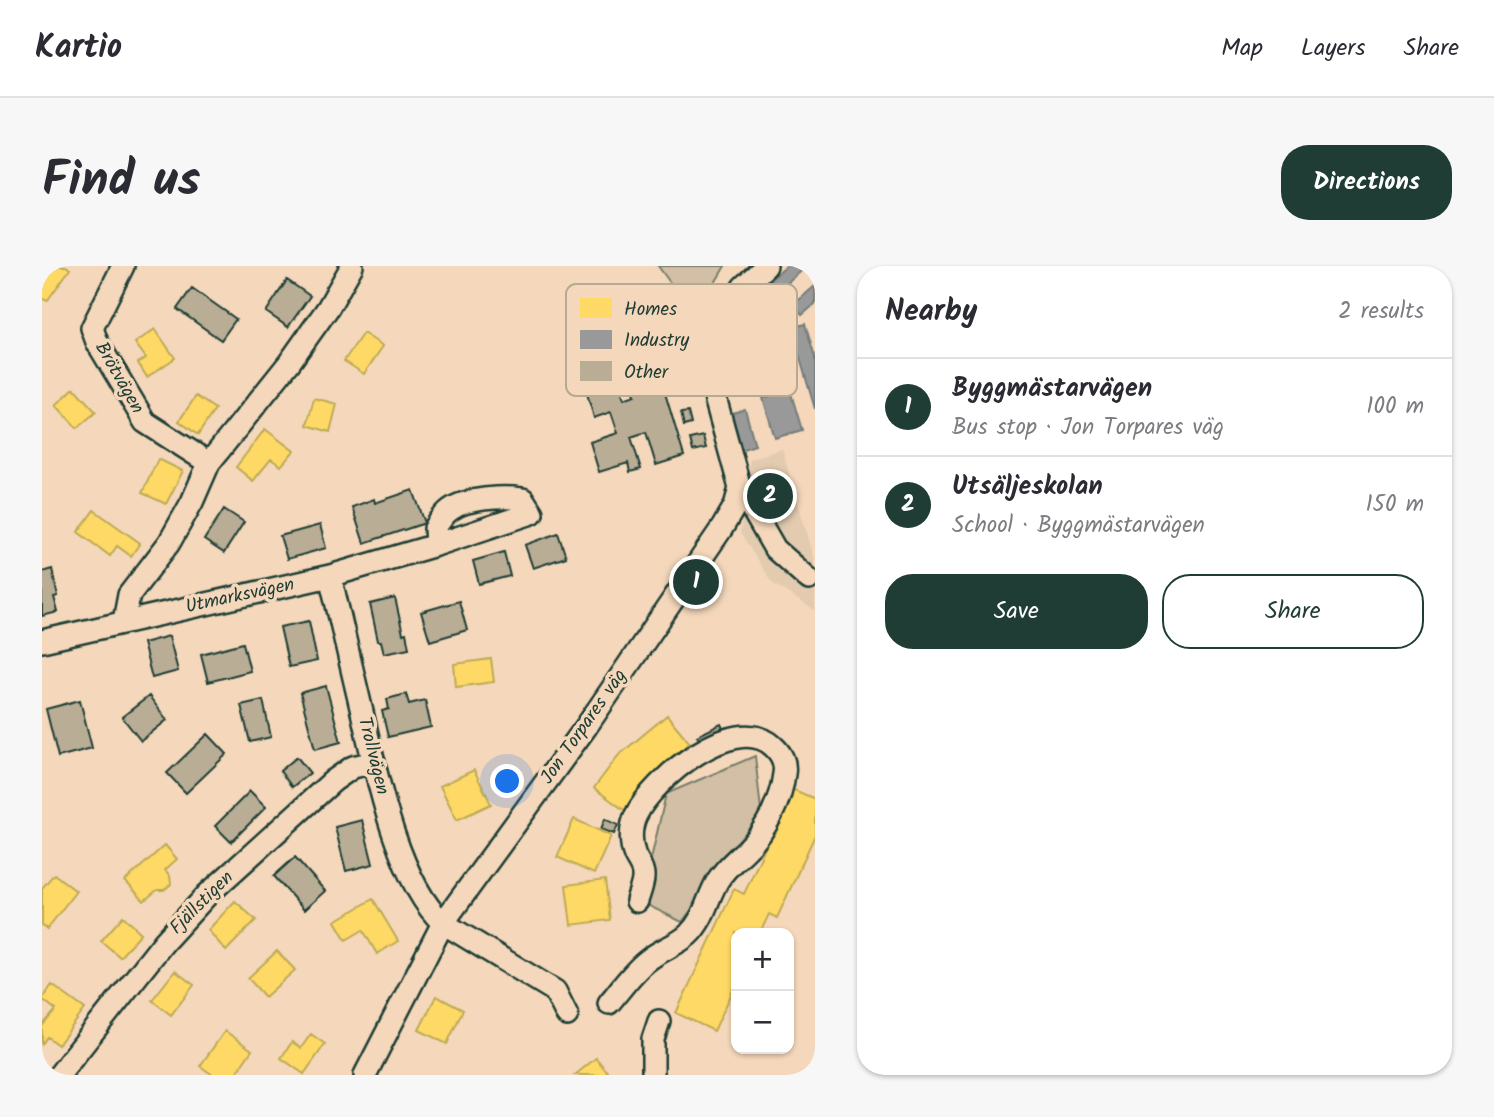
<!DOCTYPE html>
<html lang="en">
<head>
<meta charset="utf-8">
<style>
  body { margin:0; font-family:Kalam,sans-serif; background:#f7f7f7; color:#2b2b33 }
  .controls { position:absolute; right:21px; bottom:21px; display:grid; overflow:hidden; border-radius:14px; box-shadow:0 2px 5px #0004 }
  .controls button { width:63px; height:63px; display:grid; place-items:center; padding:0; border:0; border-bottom:2px solid #e1e1e2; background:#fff; color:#2b2b33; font:35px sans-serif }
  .you { position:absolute; left:466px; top:516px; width:24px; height:24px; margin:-18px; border:5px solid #fff; border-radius:50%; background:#1a73e8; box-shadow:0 0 0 10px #1a73e833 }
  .badge { display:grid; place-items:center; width:46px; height:46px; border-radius:50%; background:#1f3d34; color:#fff; font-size:23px; font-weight:700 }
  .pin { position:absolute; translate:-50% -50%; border:4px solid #fff; box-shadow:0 2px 7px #0006 }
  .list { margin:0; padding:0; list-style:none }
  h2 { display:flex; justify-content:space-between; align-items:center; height:91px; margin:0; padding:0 28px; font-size:30px }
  h2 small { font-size:23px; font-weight:400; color:#7c7c81 }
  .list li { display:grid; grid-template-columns:46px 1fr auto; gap:21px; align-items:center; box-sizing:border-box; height:98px; padding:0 28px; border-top:2px solid #e1e1e2 }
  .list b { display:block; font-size:26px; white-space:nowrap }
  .list p { margin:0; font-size:23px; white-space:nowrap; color:#7c7c81 }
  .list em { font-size:23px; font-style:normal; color:#7c7c81 }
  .actions { display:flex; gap:14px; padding:21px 28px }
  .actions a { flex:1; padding:16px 0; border:2px solid #1f3d34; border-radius:28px; text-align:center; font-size:24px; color:#1f3d34 }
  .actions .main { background:#1f3d34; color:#fff }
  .map { position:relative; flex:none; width:773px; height:809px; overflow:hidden; border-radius:28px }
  header { display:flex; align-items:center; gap:42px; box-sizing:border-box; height:98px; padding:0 35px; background:#fff; border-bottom:2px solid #e1e1e2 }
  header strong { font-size:33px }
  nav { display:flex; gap:38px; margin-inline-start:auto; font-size:24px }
  .intro { display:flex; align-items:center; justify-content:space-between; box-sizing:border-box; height:168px; padding:0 42px }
  h1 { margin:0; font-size:49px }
  .button { padding:18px 32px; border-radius:28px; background:#1f3d34; color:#fff; font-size:24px; font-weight:700 }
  main { display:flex; gap:42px; padding:0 42px }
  aside { flex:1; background:#fff; border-radius:28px; box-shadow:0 2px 5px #0004 }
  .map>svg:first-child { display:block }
</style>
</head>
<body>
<header>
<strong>Kartio</strong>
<nav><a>Map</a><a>Layers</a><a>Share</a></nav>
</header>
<div class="intro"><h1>Find us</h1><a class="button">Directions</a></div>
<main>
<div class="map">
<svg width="773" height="809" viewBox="0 0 773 809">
  <rect width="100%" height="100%" fill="#f5d8bb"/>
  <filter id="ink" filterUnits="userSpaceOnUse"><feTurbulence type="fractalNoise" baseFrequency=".0143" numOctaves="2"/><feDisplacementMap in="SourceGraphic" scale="14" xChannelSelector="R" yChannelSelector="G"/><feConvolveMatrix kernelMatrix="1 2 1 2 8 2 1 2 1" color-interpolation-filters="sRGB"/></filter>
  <g filter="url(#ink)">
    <path fill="#e3cbb0" d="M 740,183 L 773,294 L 773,345 L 730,317 L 698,267 L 708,193 Z"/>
    <path fill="#d2bfa5" stroke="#787e6c" stroke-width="2" d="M 616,0 L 683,0 L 653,51 Z
      M 713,490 L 720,553 L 640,656 L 599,636 L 624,528 Z"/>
    <path fill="#ffd966" stroke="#bcaa57" stroke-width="2" d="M 0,0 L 24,0 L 28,3 L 5,35 L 0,32 Z
      M 113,63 L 133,92 L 105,111 L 96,97 L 104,92 L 93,77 Z
      M 321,67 L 341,80 L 322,108 L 302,95 Z
      M 32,122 L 54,146 L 35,162 L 14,139 Z
      M 154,130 L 173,143 L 156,169 L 137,155 Z
      M 272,132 L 295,138 L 288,166 L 265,159 Z
      M 223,163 L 252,185 L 239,200 L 229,193 L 211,215 L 194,201 Z
      M 116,193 L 141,205 L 124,238 L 100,227 Z
      M 52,244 L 98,277 L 89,290 L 75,280 L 68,290 L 36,266 Z
      M 449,393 L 452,416 L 414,421 L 412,398 Z
      M 625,449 L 652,482 L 586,547 L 552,522 L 576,490 Z
      M 432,504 L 449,538 L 415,554 L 398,520 Z
      M 750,523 L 773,533 L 773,569 L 735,652 L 727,648 L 718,667 L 694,667 L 694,718 L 672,765 L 634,747 L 692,623 L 702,628 Z
      M 532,553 L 569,570 L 552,608 L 515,591 Z
      M 123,579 L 135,593 L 123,604 L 128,610 L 129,618 L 122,624 L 115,624 L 102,635 L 83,615 Z
      M 12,608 L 34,625 L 5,663 L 0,659 L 0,622 Z
      M 563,614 L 568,654 L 529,659 L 524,619 Z
      M 331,633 L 356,675 L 335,688 L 321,664 L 304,674 L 293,655 Z
      M 193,635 L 214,654 L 184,685 L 166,664 Z
      M 81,650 L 99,667 L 78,691 L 59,675 Z
      M 235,685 L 253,704 L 223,731 L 206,712 Z
      M 133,705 L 152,719 L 129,749 L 110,734 Z
      M 10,719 L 43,743 L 16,779 L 5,771 L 0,778 L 0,760 L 14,744 L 0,733 Z
      M 394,730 L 421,744 L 405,778 L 377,764 Z
      M 183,765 L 210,784 L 193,809 L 171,809 L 158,800 Z
      M 269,768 L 283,778 L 262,808 L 239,792 L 250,776 L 259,782 Z
      M 554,792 L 568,809 L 533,809 Z"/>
    <path fill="#999" stroke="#747d7b" stroke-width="2" d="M 745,0 L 765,0 L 733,28 L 724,17 Z
      M 773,20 L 773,38 L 760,49 L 751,39 Z
      M 763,58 L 773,92 L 773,143 L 749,62 Z
      M 748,124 L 760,164 L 733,172 L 721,132 Z
      M 703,143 L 713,179 L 698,184 L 688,148 Z"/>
    <path fill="#b9ad96" stroke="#1f3d34" stroke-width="2" d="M 245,14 L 268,30 L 246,61 L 224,46 Z
      M 150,22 L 194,53 L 179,74 L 135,43 Z
      M 613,94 L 642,190 L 614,199 L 604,166 L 589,171 L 599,203 L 588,206 L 586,197 L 557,206 L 548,176 L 576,167 L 569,146 L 552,152 L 544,124 L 576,114 L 582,133 L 593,129 L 584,102 Z
      M 646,146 L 649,158 L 642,160 L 639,147 Z
      M 661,170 L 664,182 L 651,185 L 648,173 Z
      M 371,224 L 383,257 L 322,277 L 310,241 L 332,233 L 333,237 Z
      M 182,243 L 202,256 L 182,287 L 162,274 Z
      M 278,259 L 284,282 L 245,293 L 238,270 Z
      M 516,267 L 524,291 L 491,302 L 483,279 Z
      M 462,286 L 468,310 L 437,318 L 431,295 Z
      M 10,303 L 16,330 L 12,331 L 16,346 L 0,350 L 0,306 Z
      M 353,332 L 361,368 L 364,367 L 367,382 L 342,387 L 339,375 L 336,375 L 328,338 Z
      M 417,335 L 425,364 L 388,375 L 379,346 Z
      M 267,355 L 275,395 L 247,401 L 238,361 Z
      M 127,370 L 136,405 L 110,412 L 101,377 Z
      M 201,377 L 208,405 L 166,416 L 159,388 Z
      M 284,420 L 299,476 L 273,483 L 258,427 Z
      M 364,428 L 367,438 L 383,434 L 389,461 L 346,471 L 340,445 L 347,443 L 345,433 Z
      M 107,430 L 125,454 L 99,475 L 80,451 Z
      M 38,434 L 50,482 L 16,491 L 4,443 Z
      M 221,434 L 229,471 L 208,476 L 199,439 Z
      M 679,458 L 683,467 L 660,479 L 655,470 Z
      M 166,468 L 185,488 L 144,527 L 125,507 Z
      M 255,491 L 268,507 L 250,521 L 238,505 Z
      M 208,525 L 224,541 L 189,576 L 173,560 Z
      M 563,553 L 576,559 L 572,568 L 559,563 Z
      M 320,554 L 331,598 L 304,605 L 293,561 Z
      M 253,591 L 283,625 L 262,644 L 232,610 Z"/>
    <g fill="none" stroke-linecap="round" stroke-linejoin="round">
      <g stroke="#1f3d34" stroke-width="26">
        <path id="minor" d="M 81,0 L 50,62 L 55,76 L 103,156 L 167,197
          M 724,0 L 702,20 L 678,53 L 669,79 L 668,102 L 674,135 L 698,222 L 733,283 L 767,313
          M 288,310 C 299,355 309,400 320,446 C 334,506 355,615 401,657 L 513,725 L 525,749
          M 82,355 L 87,329 L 127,277 L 150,236 L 167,197 L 247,97 L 286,42 L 310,0
          M 0,375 L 288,310 L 394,279 L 490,247 L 481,233 C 462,230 423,232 408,244 C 402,248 397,256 393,262 L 394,279
          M 567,737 C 579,723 591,705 606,694 C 618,684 635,679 646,669 C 663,653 665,632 676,614 C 684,601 695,593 705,583 C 724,565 739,534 742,508 C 744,497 740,488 731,480 C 692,445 611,514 594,549 C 588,561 588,578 593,590 C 596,596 601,602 601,609 C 602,617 597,627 595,635
          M 17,809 L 122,676 L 165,629 L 291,515 L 311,501 L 332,496
          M 323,809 L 401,657 L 544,461 L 680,262 L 693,240 L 698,222
          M 611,809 L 611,773 L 617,755"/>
      </g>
      <use href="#minor" stroke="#f5d8bb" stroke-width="21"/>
    </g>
  </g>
  <g text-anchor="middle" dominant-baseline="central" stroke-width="7" stroke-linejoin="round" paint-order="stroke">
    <g font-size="19" fill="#1f3d34" stroke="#f5d8bb">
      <text transform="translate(77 112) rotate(60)">Brötvägen</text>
      <text transform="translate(198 330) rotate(-12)">Utmarksvägen</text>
      <text transform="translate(542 461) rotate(-55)">Jon Torpares väg</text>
      <text transform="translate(331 490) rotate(76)">Trollvägen</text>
      <text transform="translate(160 637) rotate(-45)">Fjällstigen</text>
    </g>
  </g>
  <rect x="524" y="18" width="231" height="112" rx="10" fill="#f5d8bb" stroke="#b5aa92" stroke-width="2"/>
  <rect x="538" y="32" width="32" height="20" fill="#ffd966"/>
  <rect x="538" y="64" width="32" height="19" fill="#999"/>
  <rect x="538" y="95" width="32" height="20" fill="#b9ad96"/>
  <g font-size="19" fill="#1f3d34">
    <text x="582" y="49">Homes</text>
    <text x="582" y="80">Industry</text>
    <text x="582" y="112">Other</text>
  </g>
</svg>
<div class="controls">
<button>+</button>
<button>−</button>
</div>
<div class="you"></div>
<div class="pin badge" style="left:654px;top:316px">1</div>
<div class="pin badge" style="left:728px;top:230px">2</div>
</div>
<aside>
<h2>Nearby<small>2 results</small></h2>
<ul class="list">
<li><span class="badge">1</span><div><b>Byggmästarvägen</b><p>Bus stop · Jon Torpares väg</p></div><em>100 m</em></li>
<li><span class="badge">2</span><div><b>Utsäljeskolan</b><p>School · Byggmästarvägen</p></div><em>150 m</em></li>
</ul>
<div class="actions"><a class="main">Save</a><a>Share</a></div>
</aside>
</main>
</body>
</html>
